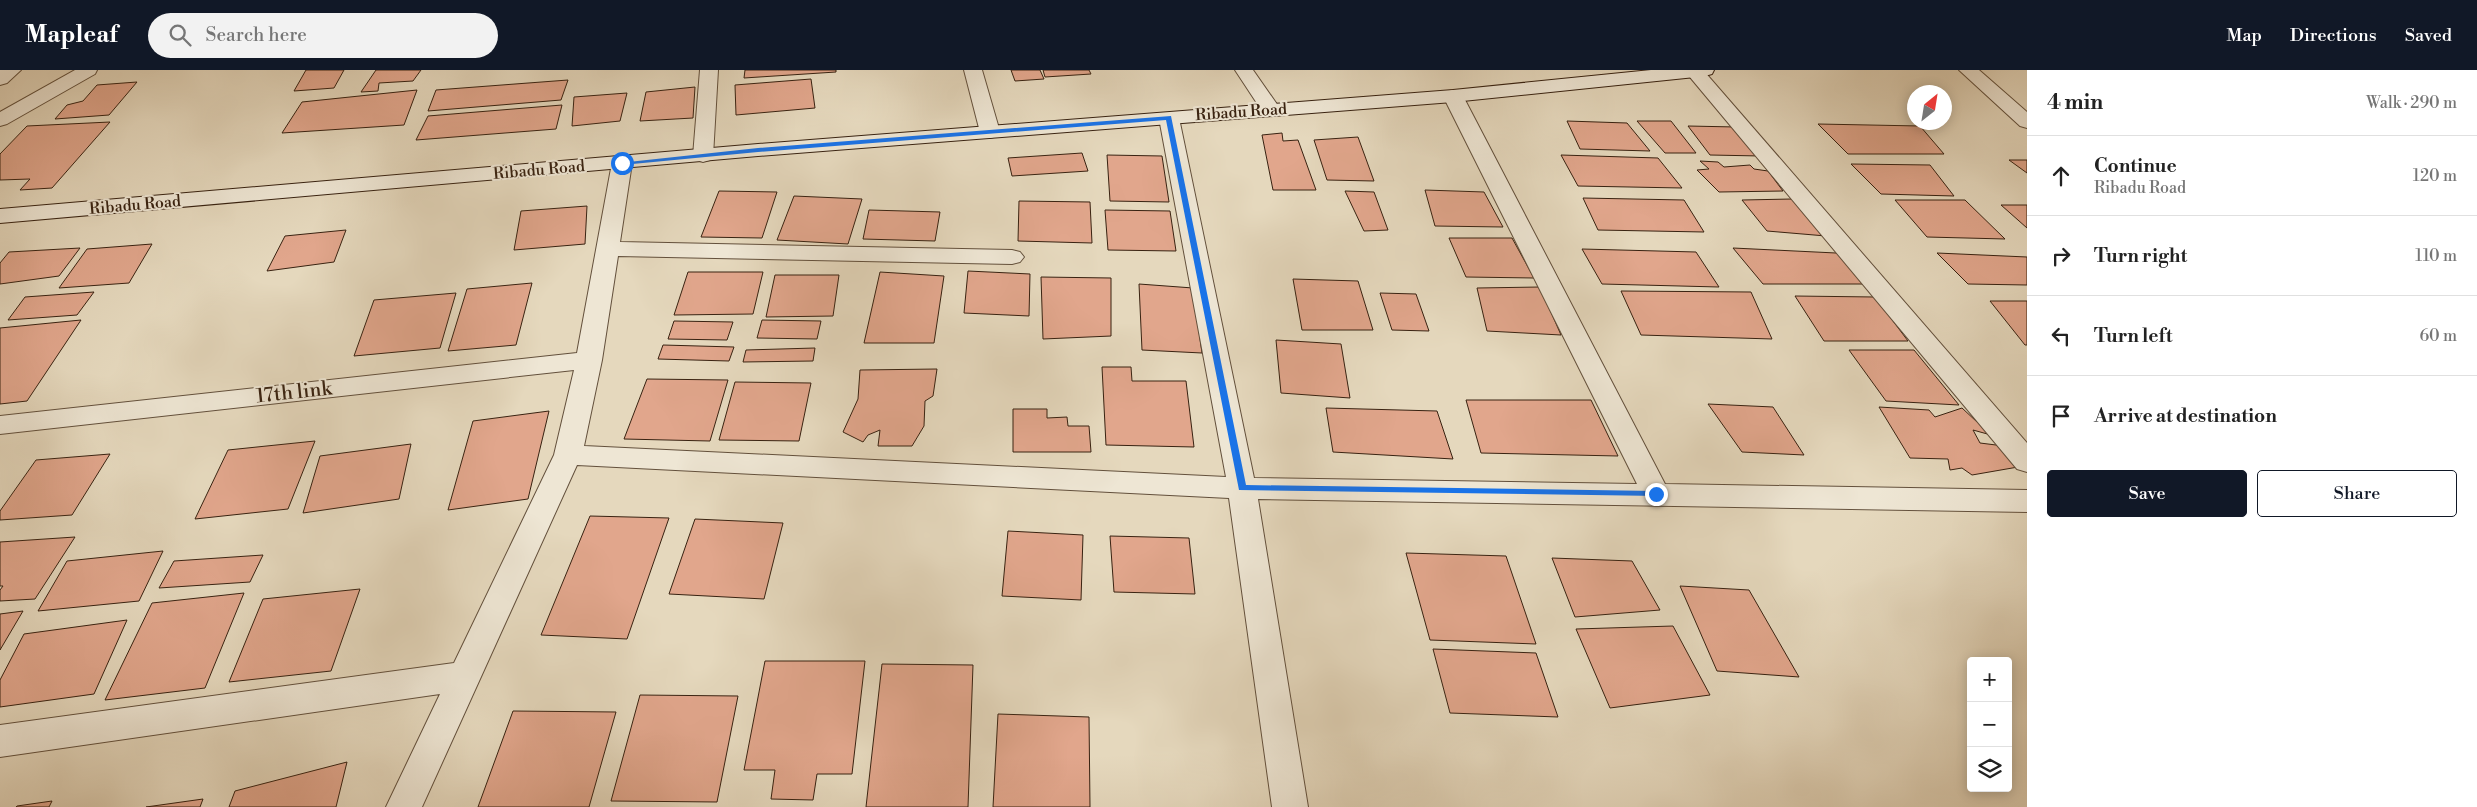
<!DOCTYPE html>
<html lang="en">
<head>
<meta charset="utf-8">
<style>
  body { margin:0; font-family:"Libre Bodoni",serif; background:#f2f2f2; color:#222 }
  .controls { position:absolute; right:15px; bottom:15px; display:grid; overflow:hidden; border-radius:5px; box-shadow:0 2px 12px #0003 }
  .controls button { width:45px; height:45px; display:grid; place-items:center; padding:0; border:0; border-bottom:1px solid #e0e0e0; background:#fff; color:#222; font:25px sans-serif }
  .compass { position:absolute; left:1907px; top:15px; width:45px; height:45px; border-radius:50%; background:#fff; box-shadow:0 2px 12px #0003; rotate:30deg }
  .stop { position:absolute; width:15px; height:15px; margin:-11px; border:4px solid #1a73e8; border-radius:50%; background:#fff }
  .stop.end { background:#1a73e8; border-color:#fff; box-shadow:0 1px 5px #0008 }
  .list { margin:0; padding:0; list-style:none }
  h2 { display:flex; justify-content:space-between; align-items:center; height:65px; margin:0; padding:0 20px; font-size:21px }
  h2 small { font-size:16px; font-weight:400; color:#767676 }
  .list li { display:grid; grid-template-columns:32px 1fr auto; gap:15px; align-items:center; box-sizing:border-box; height:80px; padding:0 20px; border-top:1px solid #e0e0e0 }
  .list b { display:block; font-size:19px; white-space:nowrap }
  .list p { margin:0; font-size:16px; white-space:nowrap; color:#767676 }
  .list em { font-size:16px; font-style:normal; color:#767676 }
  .actions { display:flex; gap:10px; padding:15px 20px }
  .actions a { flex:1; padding:11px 0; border:1px solid #111827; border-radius:5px; text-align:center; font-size:18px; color:#111827 }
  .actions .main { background:#111827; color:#fff }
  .icon { flex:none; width:28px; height:28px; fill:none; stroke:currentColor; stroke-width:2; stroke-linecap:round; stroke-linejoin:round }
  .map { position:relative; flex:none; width:2027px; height:737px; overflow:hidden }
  header { display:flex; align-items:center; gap:30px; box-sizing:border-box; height:70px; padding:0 25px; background:#111827; color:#fff }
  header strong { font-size:24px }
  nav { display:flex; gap:28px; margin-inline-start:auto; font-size:18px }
  .search { width:350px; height:45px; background:#f2f2f2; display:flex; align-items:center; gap:12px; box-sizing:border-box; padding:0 18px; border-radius:28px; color:#767676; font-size:19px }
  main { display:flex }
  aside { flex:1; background:#fff }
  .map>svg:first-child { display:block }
</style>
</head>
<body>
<header>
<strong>Mapleaf</strong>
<div class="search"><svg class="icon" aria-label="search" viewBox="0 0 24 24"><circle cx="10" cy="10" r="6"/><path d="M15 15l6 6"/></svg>Search here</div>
<nav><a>Map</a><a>Directions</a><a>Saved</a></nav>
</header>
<main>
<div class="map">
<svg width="2027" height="737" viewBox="0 0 2027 737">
  <rect width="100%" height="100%" fill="#e5d8bd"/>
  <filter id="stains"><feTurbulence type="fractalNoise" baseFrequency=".004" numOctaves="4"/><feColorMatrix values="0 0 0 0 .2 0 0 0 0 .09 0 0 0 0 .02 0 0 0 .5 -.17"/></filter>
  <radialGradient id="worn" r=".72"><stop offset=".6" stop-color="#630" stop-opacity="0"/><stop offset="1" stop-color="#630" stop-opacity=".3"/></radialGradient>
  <path fill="#e1a68c" stroke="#382211" d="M 306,0 L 344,0 L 334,18 L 294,21 Z
    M 376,0 L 421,0 L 413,11 L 379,13 L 378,21 L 361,22 Z
    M 745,0 L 836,0 L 836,2 L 744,8 Z
    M 1011,0 L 1040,0 L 1044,9 L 1015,11 Z
    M 1043,0 L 1089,0 L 1091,4 L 1045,7 Z
    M 811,9 L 815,38 L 736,45 L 735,15 Z
    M 568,10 L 561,30 L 428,41 L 436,20 Z
    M 137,12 L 109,45 L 55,49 L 67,35 L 83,31 L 97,15 Z
    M 695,17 L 693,48 L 640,51 L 646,22 Z
    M 417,20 L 404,55 L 282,63 L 302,32 Z
    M 627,23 L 620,51 L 572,56 L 574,27 Z
    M 562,35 L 556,59 L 416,70 L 428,46 Z
    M 1567,51 L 1627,53 L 1650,81 L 1580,79 Z
    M 1637,51 L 1671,51 L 1696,83 L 1665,83 Z
    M 110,52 L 52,118 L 20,120 L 30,109 L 0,110 L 0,84 L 27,56 Z
    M 1818,54 L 1920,56 L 1944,84 L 1848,84 Z
    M 1688,56 L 1736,57 L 1761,86 L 1710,85 Z
    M 1282,63 L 1283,71 L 1298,70 L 1316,120 L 1273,120 L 1262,65 Z
    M 1358,67 L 1374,111 L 1327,110 L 1314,70 Z
    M 1082,83 L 1088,101 L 1012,106 L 1008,88 Z
    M 1107,85 L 1162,86 L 1169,132 L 1110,131 Z
    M 1561,85 L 1658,88 L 1682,118 L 1578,116 Z
    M 2009,90 L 2027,90 L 2027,103 Z
    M 1700,91 L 1718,92 L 1724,97 L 1750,95 L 1754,99 L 1768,101 L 1783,121 L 1719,122 L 1697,100 L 1709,99 Z
    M 1851,94 L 1930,95 L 1954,126 L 1881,124 Z
    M 1425,120 L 1484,122 L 1503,157 L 1435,156 Z
    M 719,121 L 777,122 L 762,168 L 701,167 Z
    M 1345,121 L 1374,122 L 1388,160 L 1364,161 Z
    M 794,126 L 862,129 L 848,174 L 777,170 Z
    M 1583,128 L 1684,130 L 1704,162 L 1598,160 Z
    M 1792,129 L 1826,166 L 1767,161 L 1742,130 Z
    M 1895,130 L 1965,130 L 2005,169 L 1927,167 Z
    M 1019,131 L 1090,132 L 1092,173 L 1018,171 Z
    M 2001,135 L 2027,135 L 2027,158 Z
    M 587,136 L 585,174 L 514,180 L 521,141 Z
    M 869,140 L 940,142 L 935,171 L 863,169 Z
    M 1105,140 L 1170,141 L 1176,181 L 1108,180 Z
    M 346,160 L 334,192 L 267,201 L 285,166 Z
    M 1449,168 L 1512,168 L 1534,208 L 1466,207 Z
    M 152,174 L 129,213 L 59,218 L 87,179 Z
    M 80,178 L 59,206 L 0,214 L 0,193 L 9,182 Z
    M 1733,178 L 1836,183 L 1869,214 L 1763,214 Z
    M 1582,179 L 1696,182 L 1719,217 L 1602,214 Z
    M 1937,183 L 2027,187 L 2027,215 L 1968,214 Z
    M 968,201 L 1030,204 L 1029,246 L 964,243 Z
    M 688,202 L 763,202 L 753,244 L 674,245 Z
    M 880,202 L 944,206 L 934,273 L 864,273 Z
    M 775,205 L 839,205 L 833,246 L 766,247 Z
    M 1041,207 L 1111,208 L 1111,266 L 1043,269 Z
    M 1293,209 L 1358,211 L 1373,260 L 1302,260 Z
    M 532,213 L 516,275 L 448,281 L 467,219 Z
    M 1139,214 L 1193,218 L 1202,283 L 1142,280 Z
    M 1540,217 L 1561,265 L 1487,261 L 1477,218 Z
    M 1621,221 L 1751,222 L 1772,269 L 1641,265 Z
    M 94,222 L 77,245 L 8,250 L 25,227 Z
    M 456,223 L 440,278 L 354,286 L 374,230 Z
    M 1380,223 L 1416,224 L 1429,261 L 1392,260 Z
    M 1795,226 L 1875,227 L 1908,271 L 1824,271 Z
    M 1990,231 L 2027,231 L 2027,275 L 2025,275 Z
    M 81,250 L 27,331 L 0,334 L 0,258 Z
    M 762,250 L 821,251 L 817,269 L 757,268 Z
    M 674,251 L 733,252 L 727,270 L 668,269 Z
    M 1276,270 L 1341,274 L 1350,328 L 1281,323 Z
    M 663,275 L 734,277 L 729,291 L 658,289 Z
    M 815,278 L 813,291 L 743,292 L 746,280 Z
    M 1849,280 L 1914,280 L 1959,335 L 1886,331 Z
    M 1102,297 L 1131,297 L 1132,311 L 1186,311 L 1194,377 L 1106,375 Z
    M 937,299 L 933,326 L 925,331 L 924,356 L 912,376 L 878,376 L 880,360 L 868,365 L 863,372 L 843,362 L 858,329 L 860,300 Z
    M 647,309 L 728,310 L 710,371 L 624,369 Z
    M 735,312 L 811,313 L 799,371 L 719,370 Z
    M 1466,330 L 1591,330 L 1618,386 L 1481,383 Z
    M 1708,334 L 1773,337 L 1804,385 L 1742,382 Z
    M 1879,337 L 1929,340 L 1935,347 L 1962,338 L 1991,365 L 1973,360 L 1980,373 L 1996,375 L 2018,397 L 1972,405 L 1962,398 L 1950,400 L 1948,389 L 1910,388 Z
    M 1326,338 L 1437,341 L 1453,389 L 1333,382 Z
    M 1013,339 L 1047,339 L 1047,348 L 1067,347 L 1068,356 L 1089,356 L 1091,382 L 1013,382 Z
    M 549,341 L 528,429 L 448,440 L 473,351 Z
    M 315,371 L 288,439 L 195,449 L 228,380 Z
    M 411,374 L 399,429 L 303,443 L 320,386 Z
    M 110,384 L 72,445 L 0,450 L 0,441 L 36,390 Z
    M 590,446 L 669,448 L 627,569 L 541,565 Z
    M 695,449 L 783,453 L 764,529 L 669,524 Z
    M 1008,461 L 1083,465 L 1081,530 L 1002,526 Z
    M 1110,466 L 1189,468 L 1195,524 L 1114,522 Z
    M 75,467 L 35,529 L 0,531 L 0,520 L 3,516 L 0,516 L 0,472 Z
    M 163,481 L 139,531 L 38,541 L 67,491 Z
    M 1406,483 L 1506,486 L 1536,574 L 1430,570 Z
    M 263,485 L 250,512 L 159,518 L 174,491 Z
    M 1552,488 L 1632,491 L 1660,540 L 1575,547 Z
    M 1680,516 L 1749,520 L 1799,607 L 1717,601 Z
    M 360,519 L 331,601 L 229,612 L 263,529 Z
    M 244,523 L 205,618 L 105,630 L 152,533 Z
    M 23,541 L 0,580 L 0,544 Z
    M 127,550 L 94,624 L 0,637 L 0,610 L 24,564 Z
    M 1673,556 L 1710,625 L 1610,638 L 1576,559 Z
    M 1433,579 L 1536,583 L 1558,647 L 1450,643 Z
    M 765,591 L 865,591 L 852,704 L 817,704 L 813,730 L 771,729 L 775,700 L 744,700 Z
    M 882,594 L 973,595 L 968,737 L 866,737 Z
    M 640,625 L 738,626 L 717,732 L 611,731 Z
    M 513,641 L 616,642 L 589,737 L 478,737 Z
    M 998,644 L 1089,647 L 1090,737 L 993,737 Z
    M 347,692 L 336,737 L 229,737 L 235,721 Z
    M 203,729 L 200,737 L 146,737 Z
    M 52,731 L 49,737 L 16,737 L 17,736 Z"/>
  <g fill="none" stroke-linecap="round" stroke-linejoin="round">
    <g stroke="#63503c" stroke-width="2">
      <path id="street" d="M 0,0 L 21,0 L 7,13 L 0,15 Z
        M 75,0 L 97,0 L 95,4 L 7,54 L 0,56 L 0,42 Z
        M 700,0 L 718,0 L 713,86 L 710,90 L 703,92 L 696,90 L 693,86 Z
        M 964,0 L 982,0 L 1000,62 L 997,66 L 990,68 L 983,66 L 980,62 Z
        M 1235,0 L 1253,0 L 1281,40 L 1278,44 L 1264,44 Z
        M 1684,0 L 1703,0 L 2027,373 L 2027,402 L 2017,399 Z
        M 1959,0 L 1979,0 L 2027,42 L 2027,58 L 2020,56 Z
        M 1453,20 L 1460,22 L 1463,26 L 1665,414 L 2027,420 L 2027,442 L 1258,429 L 1308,737 L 1272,737 L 1229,428 L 577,395 L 422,737 L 386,737 L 440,624 L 0,687 L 0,655 L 454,593 L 554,385 L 574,300 L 0,364 L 0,346 L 577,283 L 612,93 L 615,89 L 622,87 L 629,89 L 632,93 L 620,172 L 1012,180 L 1020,182 L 1024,187 L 1020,192 L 1012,194 L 618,186 L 602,290 L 584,376 L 1226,407 L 1159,48 L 1162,44 L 1176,44 L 1179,48 L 1254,408 L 1637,414 L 1443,26 L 1446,22 Z"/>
    </g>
    <g stroke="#382211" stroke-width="2">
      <path id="secondary" d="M 1651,0 L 1714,0 L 1712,4 L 1705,6 L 1453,32 L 758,86 L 0,153 L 0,139 L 758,74 L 1453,20 Z"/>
    </g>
    <use href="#street" fill="#eee6d4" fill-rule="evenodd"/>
    <use href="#secondary" fill="#eee6d4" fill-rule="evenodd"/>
  </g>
  <path fill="#1a73e8" d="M 1171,46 L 1246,415 L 1656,421 L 1659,422 L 1659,426 L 1239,420 L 1166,50 L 758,82 L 622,95 L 619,93 L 758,78 Z"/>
  <g text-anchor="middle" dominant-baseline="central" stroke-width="4" stroke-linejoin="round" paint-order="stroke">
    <g font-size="16" fill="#382211" stroke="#eee6d4">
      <text transform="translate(1241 42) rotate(-4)">Ribadu Road</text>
      <text transform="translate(539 100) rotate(-5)">Ribadu Road</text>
      <text transform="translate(135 135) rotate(-5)">Ribadu Road</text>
    </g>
    <g font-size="20" fill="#382211" stroke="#eee6d4">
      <text transform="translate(294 323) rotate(-6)">17th link</text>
    </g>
  </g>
  <rect width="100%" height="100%" filter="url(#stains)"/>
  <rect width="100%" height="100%" fill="url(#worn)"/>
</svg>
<div class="controls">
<button>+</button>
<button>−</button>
<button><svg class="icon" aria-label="layers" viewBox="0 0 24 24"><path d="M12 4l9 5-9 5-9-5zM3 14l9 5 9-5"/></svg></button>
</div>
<svg class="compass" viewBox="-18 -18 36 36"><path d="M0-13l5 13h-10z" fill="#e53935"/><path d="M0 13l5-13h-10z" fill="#767676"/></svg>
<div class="stop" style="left:622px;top:93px"></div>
<div class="stop end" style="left:1656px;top:424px"></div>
</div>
<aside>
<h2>4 min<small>Walk · 290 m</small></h2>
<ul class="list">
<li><svg class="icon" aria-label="ahead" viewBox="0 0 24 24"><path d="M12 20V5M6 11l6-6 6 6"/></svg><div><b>Continue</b><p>Ribadu Road</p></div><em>120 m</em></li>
<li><svg class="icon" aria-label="right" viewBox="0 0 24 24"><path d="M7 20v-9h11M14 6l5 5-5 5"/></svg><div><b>Turn right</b></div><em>110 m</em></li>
<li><svg class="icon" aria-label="left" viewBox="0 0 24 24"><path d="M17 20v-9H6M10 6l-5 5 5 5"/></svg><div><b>Turn left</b></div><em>60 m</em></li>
<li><svg class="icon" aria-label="arrive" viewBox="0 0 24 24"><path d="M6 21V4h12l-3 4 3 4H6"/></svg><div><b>Arrive at destination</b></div></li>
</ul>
<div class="actions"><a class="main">Save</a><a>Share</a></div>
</aside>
</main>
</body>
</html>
